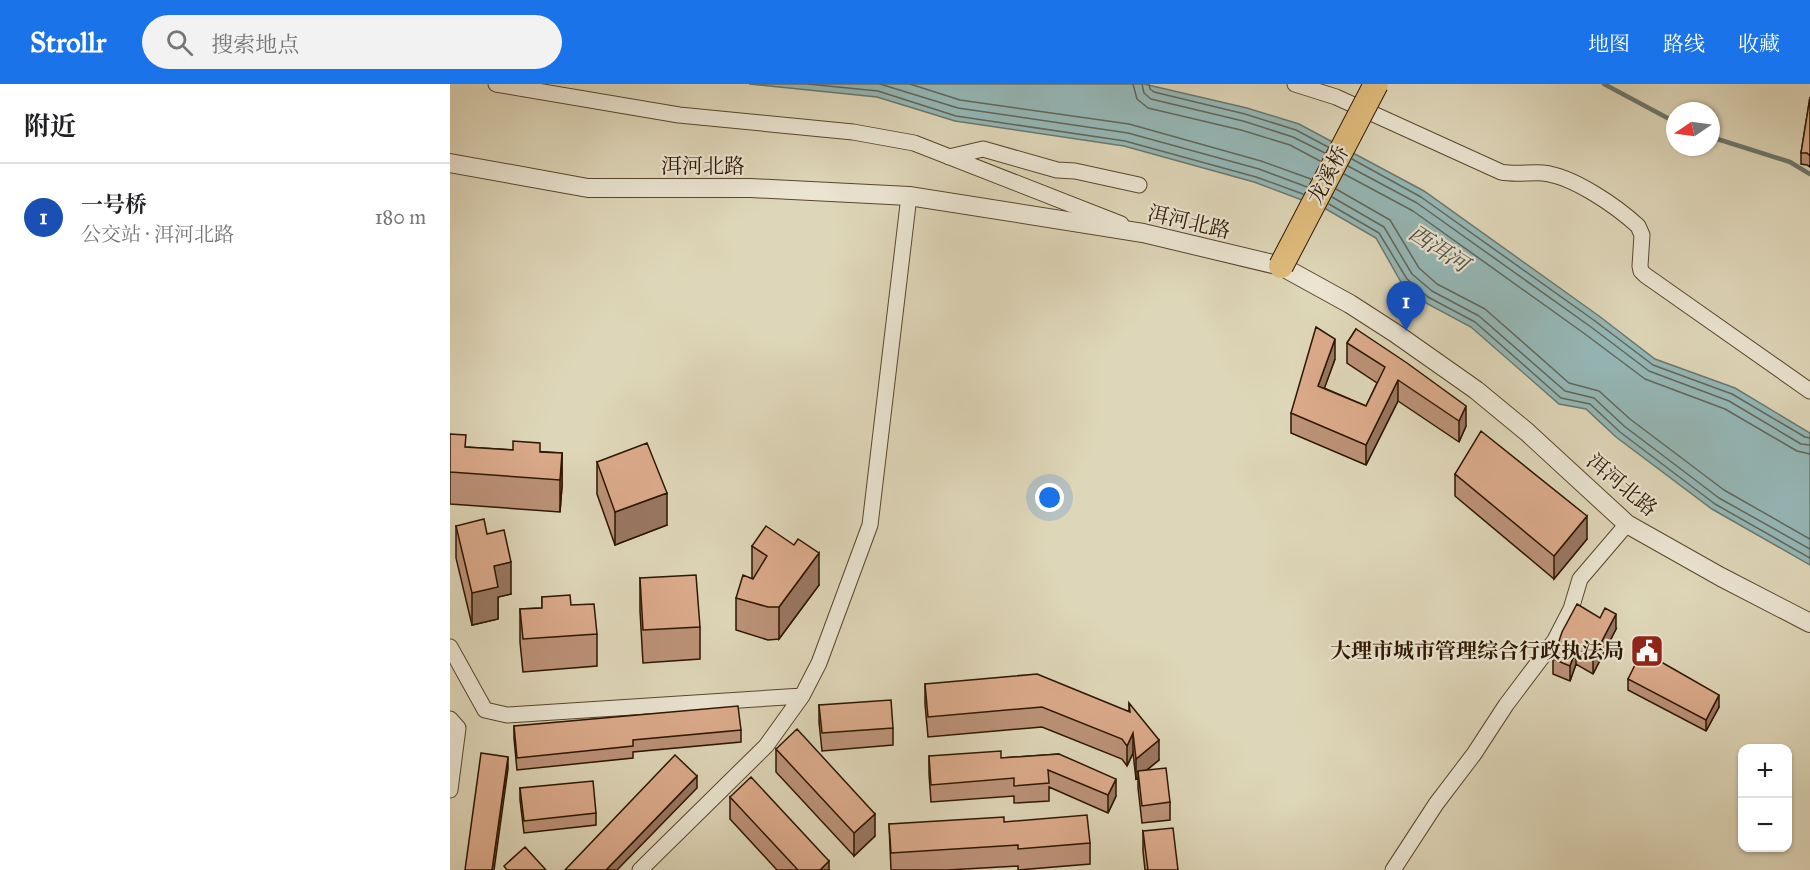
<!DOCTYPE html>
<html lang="zh">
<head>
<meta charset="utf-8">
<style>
	body { margin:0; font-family:"IM FELL Great Primer","Noto Serif SC",serif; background:#f2f2f2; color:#202124 }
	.controls { position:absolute; right:18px; bottom:18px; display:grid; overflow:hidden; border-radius:12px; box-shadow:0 2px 4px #0004 }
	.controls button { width:54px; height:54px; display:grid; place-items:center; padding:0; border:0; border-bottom:2px solid #e0e0e0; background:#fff; color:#202124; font:30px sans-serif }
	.compass { position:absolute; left:1216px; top:18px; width:54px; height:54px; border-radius:50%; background:#fff; box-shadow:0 2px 4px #0004; rotate:257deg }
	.you { position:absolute; left:600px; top:414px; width:21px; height:21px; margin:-15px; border:4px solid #fff; border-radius:50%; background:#1a73e8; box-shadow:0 0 0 9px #1a73e833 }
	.badge { display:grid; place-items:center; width:39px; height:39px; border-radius:50%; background:#1a73e8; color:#fff; font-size:20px; font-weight:700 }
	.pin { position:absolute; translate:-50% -50px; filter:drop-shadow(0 2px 3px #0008) }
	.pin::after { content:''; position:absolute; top:32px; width:21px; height:18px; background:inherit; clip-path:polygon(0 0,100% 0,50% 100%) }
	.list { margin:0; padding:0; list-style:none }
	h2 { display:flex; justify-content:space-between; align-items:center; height:78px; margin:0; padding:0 24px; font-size:26px }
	h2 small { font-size:20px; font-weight:400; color:#757577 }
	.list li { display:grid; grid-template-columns:39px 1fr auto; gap:18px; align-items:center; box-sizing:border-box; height:108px; padding:0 24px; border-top:2px solid #e0e0e0 }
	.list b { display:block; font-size:22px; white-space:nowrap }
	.list p { margin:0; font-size:20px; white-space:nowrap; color:#757577 }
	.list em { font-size:20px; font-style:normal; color:#757577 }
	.icon { flex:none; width:33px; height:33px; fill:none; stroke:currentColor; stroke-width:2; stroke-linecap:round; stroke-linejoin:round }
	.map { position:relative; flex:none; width:1360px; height:786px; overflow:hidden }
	header { display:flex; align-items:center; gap:36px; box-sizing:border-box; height:84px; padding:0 30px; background:#1a73e8; color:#fff }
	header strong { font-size:28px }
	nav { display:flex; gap:33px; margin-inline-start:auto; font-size:21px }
	.search { width:420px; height:54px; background:#f2f2f2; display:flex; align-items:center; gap:15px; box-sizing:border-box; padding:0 21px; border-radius:33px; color:#757577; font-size:22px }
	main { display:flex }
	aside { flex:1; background:#fff }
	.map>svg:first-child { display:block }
</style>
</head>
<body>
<header>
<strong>Strollr</strong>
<div class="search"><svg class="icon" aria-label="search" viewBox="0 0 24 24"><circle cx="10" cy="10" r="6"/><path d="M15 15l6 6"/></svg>搜索地点</div>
<nav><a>地图</a><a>路线</a><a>收藏</a></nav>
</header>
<main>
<aside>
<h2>附近<small></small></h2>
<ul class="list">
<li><span class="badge" style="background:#1a4fb4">1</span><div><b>一号桥</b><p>公交站 · 洱河北路</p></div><em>180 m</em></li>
</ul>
</aside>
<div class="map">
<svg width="1360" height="786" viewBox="0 0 1360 786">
	<rect width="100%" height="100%" fill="#ded6b8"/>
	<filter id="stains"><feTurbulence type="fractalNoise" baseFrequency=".00333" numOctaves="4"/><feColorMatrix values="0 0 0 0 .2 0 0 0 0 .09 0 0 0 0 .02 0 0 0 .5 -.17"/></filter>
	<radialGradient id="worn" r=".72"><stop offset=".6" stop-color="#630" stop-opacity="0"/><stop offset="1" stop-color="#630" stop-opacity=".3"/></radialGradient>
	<path fill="#95b7b6" stroke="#6b776d" stroke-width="1.5" d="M299,0H694L797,24L849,40L974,107L1149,232L1205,275L1285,304L1360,349V481L1262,425L1166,353L1136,325L1109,320L1021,243L974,218L951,198L926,154L876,125L804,98L674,62L505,37L427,13Z"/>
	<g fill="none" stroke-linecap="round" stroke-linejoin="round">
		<path stroke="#61665b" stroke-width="1.5" d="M358,0L428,7L506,32L675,57L806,93L853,110
			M430,0L508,24L678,49L809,85L857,103
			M460,0L510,16L679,40L811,77L861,95
			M683,0L687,15L698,24L791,46L840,61L870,77
			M692,0L694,9L701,15L793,37L843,53L875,69
			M699,0L700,5L704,8L795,30L846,46L878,63
			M902,75L971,113L1145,237L1203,281L1282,310L1355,353L1360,354
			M898,82L967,119L1141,243L1199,287L1279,317L1351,360L1360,361
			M894,90L963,127L1135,250L1195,295L1275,325L1347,367L1360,370
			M886,105L940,136L969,184L987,200L1035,225L1119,299L1149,307L1180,335L1274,406L1360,455
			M882,113L934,143L962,190L982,207L1029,232L1115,307L1144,314L1174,342L1269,414L1360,465
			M879,120L929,149L957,195L978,213L1025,238L1111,314L1140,320L1170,348L1265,420L1360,474"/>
		<path stroke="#6b776d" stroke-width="4.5" d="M1154,0L1225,38
			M1261,53L1340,78L1360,90"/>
		<g stroke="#59462e" stroke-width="17">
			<path id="minor" d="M46,0L229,31L403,48L464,59L671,140
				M845,0L886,13L1051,88C1065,91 1079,88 1093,89C1123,92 1166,122 1188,142L1192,151L1190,182L1191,187L1195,191L1360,307
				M499,73L533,65L607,86L625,87L689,101
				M0,563L35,626L57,631L352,612
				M0,635L8,644L0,706
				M190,786L316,662L352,612L369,579L420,441L459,112
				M943,786L986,720L1024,670L1056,621L1105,556L1121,525L1130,495L1177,440"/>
		</g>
		<g stroke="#59462e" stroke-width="20">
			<path id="tertiary" d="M0,79L138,104H301L459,112L693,149L831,182L900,220L945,249L1026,306L1077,348L1177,440L1271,493L1360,539"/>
		</g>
		<use href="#minor" stroke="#eae4d1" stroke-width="15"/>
		<use href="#tertiary" stroke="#eae4d1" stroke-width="18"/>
		<g stroke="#2d1600" stroke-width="26" stroke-linecap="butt">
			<path id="primary-bridge" d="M831,182L926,0"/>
		</g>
		<use href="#primary-bridge" stroke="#dfbb7c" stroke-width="24"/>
	</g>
	<path fill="#bc9278" stroke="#2d1600" stroke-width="1.5" d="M1360,13V83L1357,81L1351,80V69Z
		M906,245L1016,342L1009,358L948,317L916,381L841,349V329L885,275L874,304L916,322L927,299L897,279V259Z
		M0,350L16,363L112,369V402L110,428L0,420Z
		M147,378L217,441L165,461L147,410Z
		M1005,390L1137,455L1104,495L1005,412Z
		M6,442L37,450L61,510L48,513V535L22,541L6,474Z
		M302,462L369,501L329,555L318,556L286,546V514L302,494Z
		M190,494L250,543V575L193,579L190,527Z
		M92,513L121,521L147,550V582L73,588L70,558V525L92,524Z
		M1166,545L1143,590L1126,580L1120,597L1103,590V575Z
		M1178,595L1269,623L1256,647L1178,606Z
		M475,600L679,627V619L709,676L697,686L720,718V736L692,739L688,704V694L686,695L683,669L677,682L672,675L592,643L478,653L475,620Z
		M369,621L443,644V661L372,667L369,638Z
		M64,642L291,646V658L183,668V674L67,686L64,654Z
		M326,665L425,752L404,772L326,688Z
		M609,670L666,712L658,729L599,703V717L564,719V712L481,718L479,690V672L551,674Z
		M70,704L146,729V741L74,749L70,716Z
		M280,713L379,786H327L280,735Z
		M554,738L640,759V780L568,786V782L497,786H441L439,740Z
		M693,747L728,786H695L693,767Z"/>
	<path fill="#997761" stroke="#2d1600" stroke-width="1.5" d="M885,255V275L868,322V302Z
		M948,296V317L916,381V361Z
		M1016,322V342L1009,358V337Z
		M112,369V402L110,428V396Z
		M217,409V441L165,461V428Z
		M1137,432V455L1104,495V472Z
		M369,469V501L329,555V523Z
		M61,478V510L48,513V535L22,541V509L44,482Z
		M1166,530V545L1143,590V574Z
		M1126,565V580L1120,597V582Z
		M1269,611V623L1256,647V636Z
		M683,649V669L677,682V662Z
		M709,656V676L688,693V687V694L686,695V675Z
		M58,673V685L44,786H42Z
		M247,692V704L167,786H156Z
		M666,695V712L658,729V711Z
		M425,730V752L404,772V749Z
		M379,777V786H370Z"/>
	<path fill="#dbaa8b" stroke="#2d1600" stroke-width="1.5" d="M1360,13V72L1357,69H1351Z
		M866,243L885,255L868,302L916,322L935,283L897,259L906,245L957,279L1016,322L1009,337L948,296L916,361L841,329Z
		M1031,347L1137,432L1104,472L1005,390Z
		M0,350L16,351L15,363L63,366V357L90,359V368L112,369L110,396L0,388Z
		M197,359L217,409L165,428L147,378Z
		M34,435L37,450L54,446L61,478L44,482L48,503L22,509L6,442Z
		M316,442L344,461L348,455L369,469L329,523H318L286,514L293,491L303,495L317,472L302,462Z
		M246,491L250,543L193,546L190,494Z
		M120,511L121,521L144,520L147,550L73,555L70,525L92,524V513Z
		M1127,520L1150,534L1155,524L1166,530L1143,574L1126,565L1120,582L1103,575L1112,548Z
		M1192,567L1269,611L1256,636L1178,595Z
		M587,590L680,628L679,619L709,656L686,675L683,649L677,662L672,655L592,623L478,633L475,600Z
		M441,616L443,644L372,649L369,621Z
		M288,622L291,646L183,656V662L67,674L64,642Z
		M347,645L425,730L404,749L326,665Z
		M551,667V674L609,670L666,695L658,711L598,686L599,699L564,702V694L481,701L479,672Z
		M31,669L58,673L42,786H15Z
		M225,671L247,692L156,786H115Z
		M716,684L720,718L692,722L688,687Z
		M301,693L379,777L370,786H348L280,713Z
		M143,697L146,729L74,737L70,704Z
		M637,731L640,759L568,765V761L441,769L439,740L554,733V738Z
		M723,744L728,786H698L693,747Z
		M75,763L96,786H57L54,782Z"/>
	<defs>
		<g id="civic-square" transform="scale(1.725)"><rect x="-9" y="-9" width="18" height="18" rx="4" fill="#8f2418" stroke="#eae4d1"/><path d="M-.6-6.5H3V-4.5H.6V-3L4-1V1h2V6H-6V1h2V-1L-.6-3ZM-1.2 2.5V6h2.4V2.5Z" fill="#fff"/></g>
	</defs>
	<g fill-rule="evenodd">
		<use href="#civic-square" x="1197" y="567"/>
	</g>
	<g text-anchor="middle" stroke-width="4.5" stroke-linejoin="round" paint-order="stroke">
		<g font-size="21" fill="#2d1600" stroke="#eae4d1">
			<text x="253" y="89">洱河北路</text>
			<text transform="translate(878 91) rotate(-62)" y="7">龙溪桥</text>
			<text transform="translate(739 138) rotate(13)" y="7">洱河北路</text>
			<text transform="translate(1172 401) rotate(40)" y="7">洱河北路</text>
		</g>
		<g font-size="21" font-weight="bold" fill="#2d1600" stroke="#eae4d1" text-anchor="end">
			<text x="1174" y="574">大理市城市管理综合行政执法局</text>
		</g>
		<g font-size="22" font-style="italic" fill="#514e40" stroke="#eae4d1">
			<text transform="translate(989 164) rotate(33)" y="8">西洱河</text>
		</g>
	</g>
	<rect width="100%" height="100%" filter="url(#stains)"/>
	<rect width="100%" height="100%" fill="url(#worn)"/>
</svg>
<div class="controls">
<button>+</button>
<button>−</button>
</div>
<svg class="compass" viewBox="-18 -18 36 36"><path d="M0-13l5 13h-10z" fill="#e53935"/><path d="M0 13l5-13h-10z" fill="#757577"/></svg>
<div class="you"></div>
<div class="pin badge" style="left:956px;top:247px;background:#1a4fb4">1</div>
</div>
</main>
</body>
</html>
